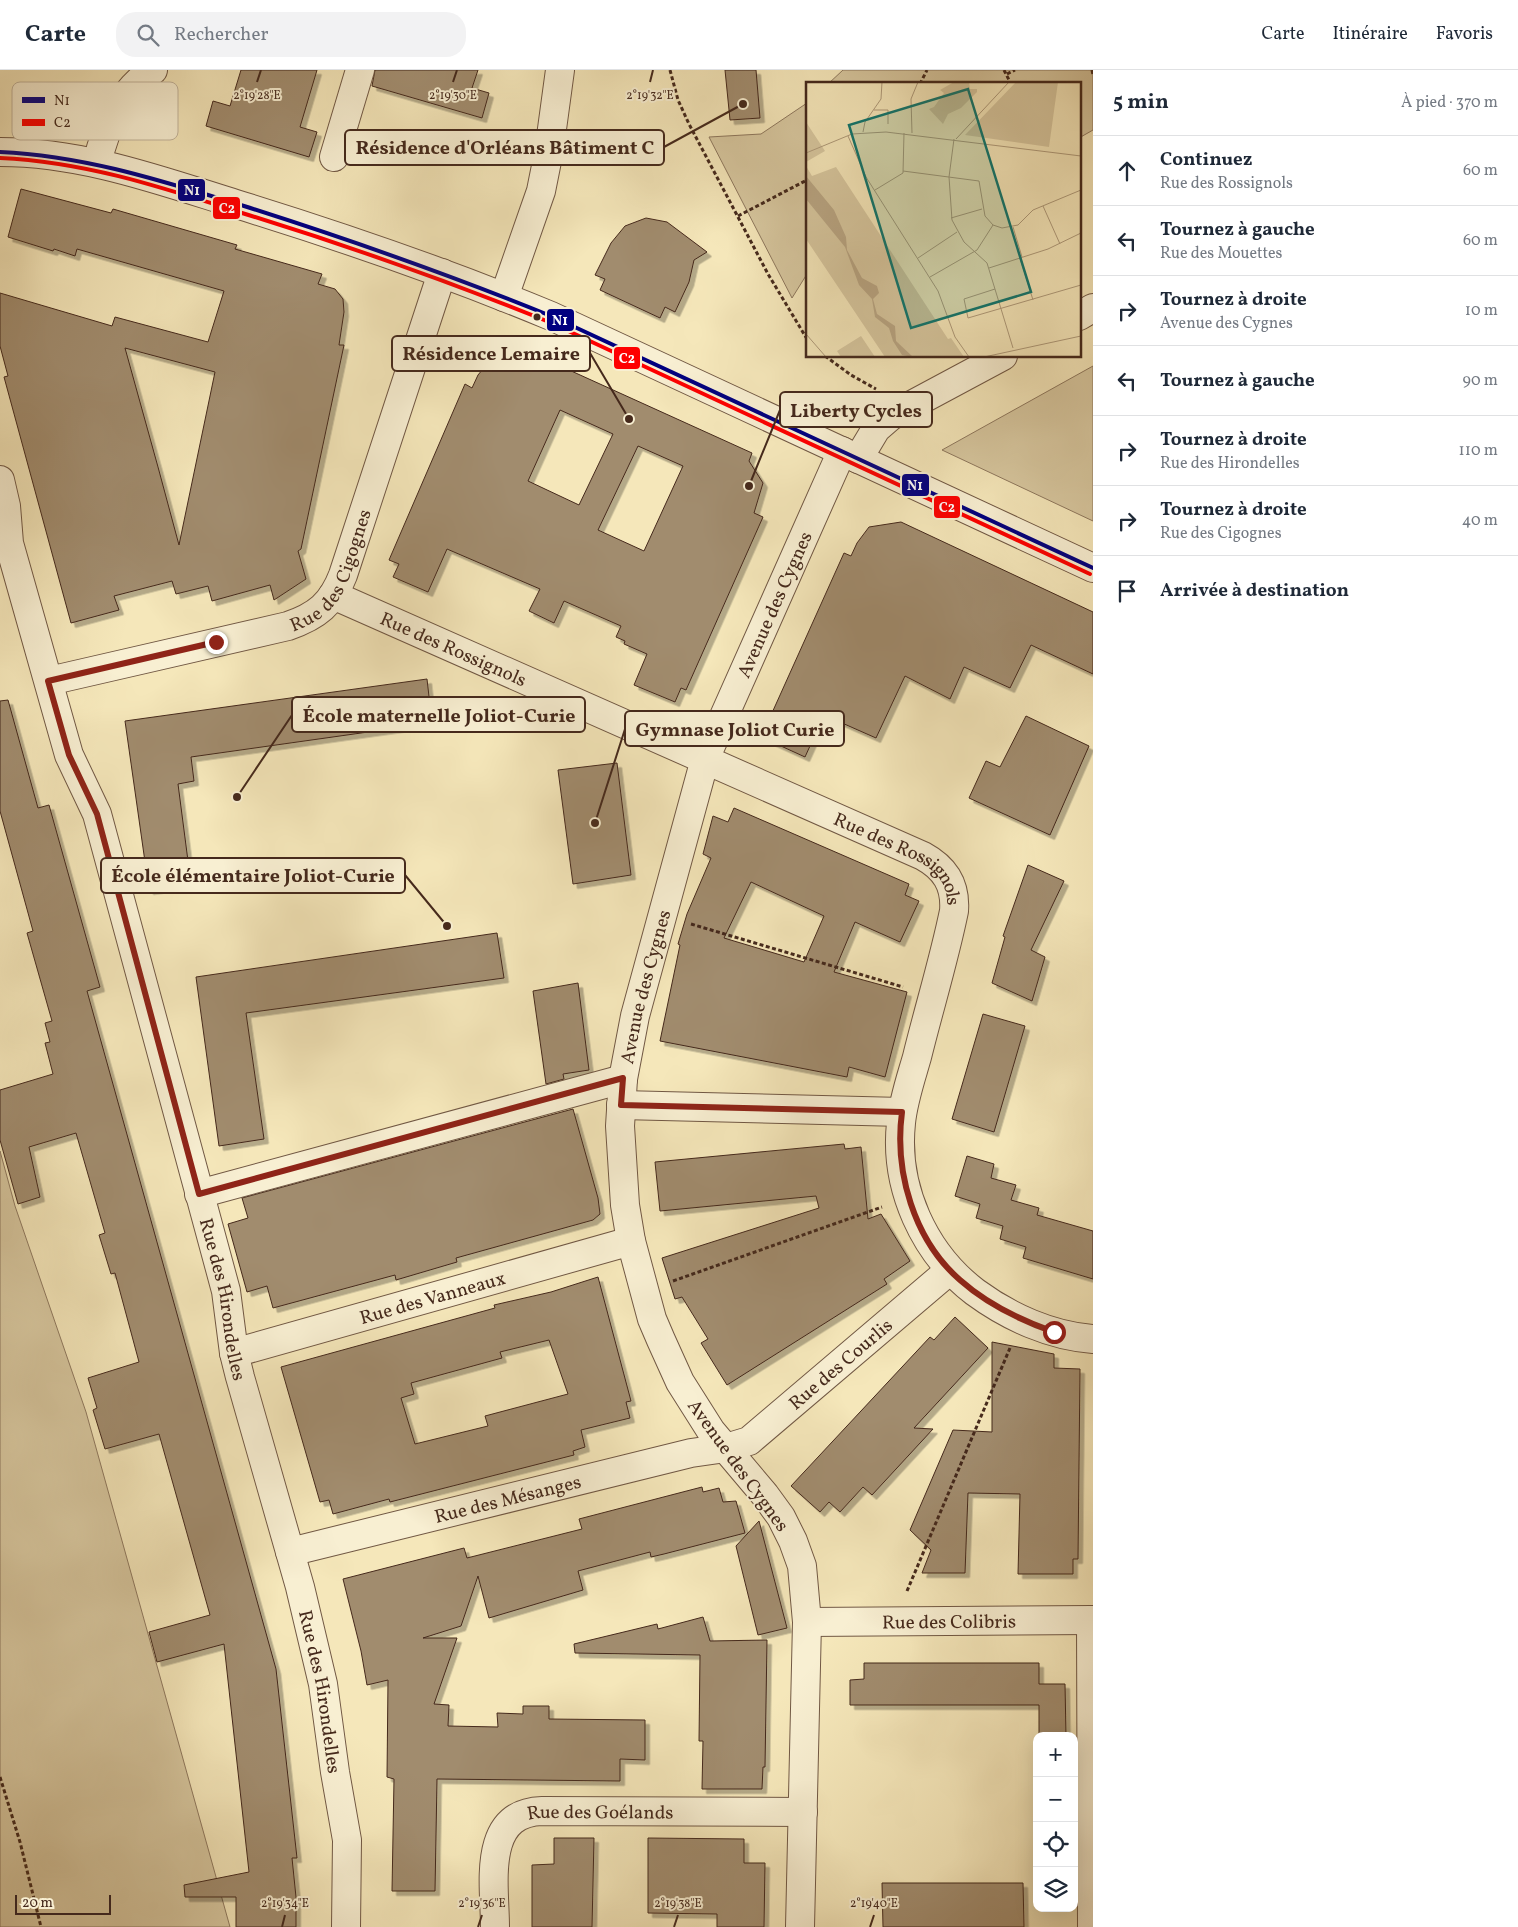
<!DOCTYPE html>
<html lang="fr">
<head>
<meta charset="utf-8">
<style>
	body { margin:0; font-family:Vollkorn,serif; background:#f2f2f3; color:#1f2937 }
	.controls { position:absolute; right:15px; bottom:15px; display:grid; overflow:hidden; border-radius:10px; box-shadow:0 5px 20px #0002 }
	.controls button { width:45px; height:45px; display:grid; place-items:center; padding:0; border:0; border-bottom:1px solid #e0e1e3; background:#fff; color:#1f2937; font:25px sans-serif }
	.scale { position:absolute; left:15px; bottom:12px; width:96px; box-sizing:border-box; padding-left:5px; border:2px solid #45291c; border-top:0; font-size:14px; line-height:18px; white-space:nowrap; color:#45291c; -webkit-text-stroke:4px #f8efd2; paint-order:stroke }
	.stop { position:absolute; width:15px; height:15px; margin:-11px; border:4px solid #8f2418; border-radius:50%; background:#fff }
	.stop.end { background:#8f2418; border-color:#fff; box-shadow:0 1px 5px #0008 }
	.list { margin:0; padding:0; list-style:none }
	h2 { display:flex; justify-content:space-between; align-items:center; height:65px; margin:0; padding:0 20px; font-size:21px }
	h2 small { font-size:16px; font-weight:400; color:#747a83 }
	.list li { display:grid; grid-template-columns:32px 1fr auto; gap:15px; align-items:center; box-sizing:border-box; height:70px; padding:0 20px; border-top:1px solid #e0e1e3 }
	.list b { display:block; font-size:19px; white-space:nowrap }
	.list p { margin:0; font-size:16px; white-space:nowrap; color:#747a83 }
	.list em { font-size:16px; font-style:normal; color:#747a83 }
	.icon { flex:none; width:28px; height:28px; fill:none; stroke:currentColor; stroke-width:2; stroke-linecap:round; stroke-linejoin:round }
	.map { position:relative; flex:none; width:1093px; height:1857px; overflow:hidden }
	header { display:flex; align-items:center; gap:30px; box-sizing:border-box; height:70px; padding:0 25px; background:#fff; border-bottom:1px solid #e0e1e3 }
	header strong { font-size:24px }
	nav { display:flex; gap:28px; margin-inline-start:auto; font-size:18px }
	.search { width:350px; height:45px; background:#f2f2f3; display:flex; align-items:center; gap:12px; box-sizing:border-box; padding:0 18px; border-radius:20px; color:#747a83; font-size:19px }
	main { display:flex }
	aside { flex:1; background:#fff }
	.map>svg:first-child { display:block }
</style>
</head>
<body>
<header>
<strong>Carte</strong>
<div class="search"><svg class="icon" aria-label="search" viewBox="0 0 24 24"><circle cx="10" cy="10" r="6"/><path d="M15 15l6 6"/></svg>Rechercher</div>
<nav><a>Carte</a><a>Itinéraire</a><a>Favoris</a></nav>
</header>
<main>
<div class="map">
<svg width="1093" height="1857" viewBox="0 0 1093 1857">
	<defs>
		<filter id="shadow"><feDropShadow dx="4.5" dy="4.5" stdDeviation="0" flood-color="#0004"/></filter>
	</defs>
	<rect width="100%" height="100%" fill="#f5e7ba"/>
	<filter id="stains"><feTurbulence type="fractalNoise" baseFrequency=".004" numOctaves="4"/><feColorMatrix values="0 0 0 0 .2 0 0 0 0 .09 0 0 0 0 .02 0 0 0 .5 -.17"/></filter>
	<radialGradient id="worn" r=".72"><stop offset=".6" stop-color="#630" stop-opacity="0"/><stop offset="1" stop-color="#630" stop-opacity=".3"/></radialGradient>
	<path fill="#d7c79f" stroke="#8e785e" d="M843,0H1093V60L1079,68V14H828Z
		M807,33V204L792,228L709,67L761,64Z
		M1093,296V451L942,380Z
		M0,1081L15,1136L86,1342L230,1857H0Z"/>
	<path fill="#a18c6e" stroke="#45291c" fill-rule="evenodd" filter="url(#shadow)" d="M241,0H317L300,57L317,62L309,87L206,56L213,31L230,36Z
		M375,0H478L472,18L489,23L482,48L372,16Z
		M725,0H756L760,48L730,50Z
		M21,119L111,143L113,139L237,175L235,179L322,204L318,214L335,219L343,229L344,242L339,275H344L301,479L298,481L306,509L274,530L270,515L212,531L208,516L176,524L172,511L114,526L119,540L71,553L4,307L8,306L0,276V223L112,256L115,247L208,272L224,221L77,179L75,186L54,179L53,181L8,167ZM125,278L215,302L179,475L158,397Z
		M646,148L667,152L707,182L694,190L689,212L675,242L665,237L660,248L600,220L605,209L595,205L611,173L625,156Z
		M525,280L752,383L749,391L763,413L754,443L763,447L686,620L681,618L675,632L634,615L647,584L624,574L625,571L616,567L621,556L564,531L554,553L529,541L540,519L447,479L428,522L393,507L399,494L389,490L465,314L472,318L478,305L487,294ZM560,340L613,364L579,435L528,411ZM638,376L683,396L644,481L598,460Z
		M901,452L1093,542V604L1031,575L1010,618L964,597L950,629L905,606L876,668L824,645L805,687L770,671L776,658L767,654L844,483L851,486L857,473L869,457Z
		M427,609L432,653L191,687L194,711L178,714L191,814L149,820L125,651Z
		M8,630L38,738L49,735L100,917L87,921L276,1599L297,1788H292L296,1827V1857H236V1827H185L184,1815L249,1802L224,1574L157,1592L149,1562L210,1545L159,1364L105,1379L93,1340L97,1338L88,1308L139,1292L115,1203L111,1204L99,1165L105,1163L76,1063L29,1077L40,1127L18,1134L0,1070V1020L53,1004L45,973L50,972L45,953L52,951L27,863L33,861L0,741V631Z
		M1026,646L1089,676L1050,765L969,728L986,691L1000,697Z
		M617,693L631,805L573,814L558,700Z
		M734,738L909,814L905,825L919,831L900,872L855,852L834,902L907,922L885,1007L849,997L847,1007L660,971L680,875L678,874L687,844L711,788L703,784L713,746L728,752ZM751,812L824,846L804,892L724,868Z
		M1028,795L1064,811L1031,880L1045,887L1032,931L992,913L1005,867L1003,866Z
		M497,863L504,908L246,943L264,1069L219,1076L196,907Z
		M578,913L589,1000L563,1004L564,1009L546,1014L533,921Z
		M983,944L1025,956L994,1062L952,1049Z
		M573,1039L598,1128L600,1144L593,1150L456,1188L457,1192L396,1210L395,1205L273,1238L267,1216L247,1222L228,1154L248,1148L242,1128Z
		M844,1074L845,1079L861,1077L868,1149L881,1144L910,1191L884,1209L887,1214L727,1315L701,1273L708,1269L682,1227L675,1229L662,1188L819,1138L816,1126L660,1141L655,1092Z
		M967,1086L994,1094L991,1108L1016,1115L1011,1130L1039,1138L1037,1145L1093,1161V1209L1023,1188L1026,1177L1000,1169L1003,1156L976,1148L980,1134L955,1126Z
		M598,1207L631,1331L626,1332L630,1348L581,1360L585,1377L573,1381L574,1385L390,1432L389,1429L333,1444L329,1430L320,1432L281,1297L495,1238L494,1235L551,1222ZM549,1270L568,1324L485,1346L488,1356L415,1374L401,1328L414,1324L411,1313L502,1288L500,1282Z
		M955,1247L988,1278L914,1358L933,1359L872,1425L863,1417L840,1442L829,1432L820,1442L791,1416L930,1267L934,1270Z
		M992,1272L1054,1284V1298L1080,1299L1078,1489H1073V1504H1018L1020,1424L968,1423L965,1503H922L931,1480L910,1460L953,1360L992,1362Z
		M702,1417L703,1422L719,1418L723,1432L736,1431L745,1463L664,1484L651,1487L650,1482L578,1501L583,1520L489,1548L478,1506L461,1556L423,1568H457L434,1634L449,1635L448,1656L498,1657L497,1643L523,1644V1636H549V1649L645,1650V1690L620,1689V1711L437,1709L435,1821H392L394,1709L387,1707L388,1610L367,1615L361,1581L343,1509L464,1478L467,1488L582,1459L579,1449Z
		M759,1451L787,1558L758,1565L736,1476Z
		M703,1547L710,1571L767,1570L765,1697H763L762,1719H702L703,1671H699L700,1585L575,1583L574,1574L657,1554L658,1559Z
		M864,1593H1039V1614H1065L1066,1666H1039V1635H850V1610L864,1609Z
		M554,1768H594L592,1857H532V1795L554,1794Z
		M648,1768L744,1769V1793H765L764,1857H717V1844L648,1843Z
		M882,1813H1023L1024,1857H883Z"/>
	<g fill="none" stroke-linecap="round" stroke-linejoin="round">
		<g stroke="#715844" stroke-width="30">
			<g id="minor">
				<path d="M0,82C82,82 159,110 236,134C343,167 448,203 551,246L1093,498"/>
				<path d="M334,87L360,0"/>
				<path d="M97,93C106,56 120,22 153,0"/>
				<path d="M504,227L541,121L549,81L560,0"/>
				<path d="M1079,246L1093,238"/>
				<path d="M858,389L876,359L891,346L1003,286"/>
				<path id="s1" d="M0,410L6,436L9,473L69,685L97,744L226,1221L234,1283L240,1307L300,1517L323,1614L335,1702L347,1770L346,1857"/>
				<path id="s2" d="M333,525L923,786C945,798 956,815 954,841C944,890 929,938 917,987C911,1008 903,1031 901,1053C894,1118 924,1183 975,1222C1009,1247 1051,1266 1093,1269"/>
				<path id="s3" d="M49,611L288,556C317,546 332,534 343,505L442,203"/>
				<path d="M621,1035L902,1042"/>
				<path d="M199,1124L623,1009"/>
				<path id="s4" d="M234,1283L631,1171"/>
				<path id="s5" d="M290,1482L691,1383L726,1378L749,1371L950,1200"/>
				<path d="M1091,1550L1092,1857"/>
				<path id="s6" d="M807,1552L1093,1550"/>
				<path id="s7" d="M495,1857C495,1815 481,1743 542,1741L803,1742"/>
				<path id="s8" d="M800,1857L807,1552L802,1496L793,1471L781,1447L765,1425L711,1361L680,1312L661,1270L652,1249L631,1171L625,1135L620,1056L623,1009L635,946L705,689L842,381"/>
			</g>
		</g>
		<path stroke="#45291c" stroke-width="3" stroke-dasharray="4 2.5" stroke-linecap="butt" d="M670,0L678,30L689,54L768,204L807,269
			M1004,0L1011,14
			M1092,0L1093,5
			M1007,4L1015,0
			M920,14L927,0
			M48,56V31
			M738,146L807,110
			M825,286L851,305L876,319
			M691,854L903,917
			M673,1211L882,1137
			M907,1521L1010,1278
			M0,1707L20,1772L41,1857"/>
		<use href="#minor" stroke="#f8efd2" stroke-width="28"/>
		<g stroke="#f8efd2" stroke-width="8">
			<path id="bus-1" d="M0,82C86,86 162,111 244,136C348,169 450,205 551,246L1093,498"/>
		</g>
		<g stroke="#f8efd2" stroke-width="8">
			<path id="bus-2" d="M0,88C86,92 161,117 242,143C346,175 448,211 549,252L1090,504"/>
		</g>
		<use href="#bus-1" stroke="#010080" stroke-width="4"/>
		<use href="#bus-2" stroke="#fe0000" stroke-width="4"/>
	</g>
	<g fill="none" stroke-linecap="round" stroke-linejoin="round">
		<path stroke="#8f2418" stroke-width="6" d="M216,572L48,611L69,685L97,744L199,1124L623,1008L621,1035L902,1042C894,1102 914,1170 960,1210C987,1234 1020,1250 1054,1262"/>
	</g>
	<path fill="none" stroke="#45291c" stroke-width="2" d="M257,12L261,0M453,12L457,0M650,12L653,0M282,1857L285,1845M478,1857L482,1845M674,1857L678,1845M870,1857L874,1845"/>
	<circle fill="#45291c" stroke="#f8efd2" stroke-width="2" cx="537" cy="247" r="4.5"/>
	<g text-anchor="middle" stroke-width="4" stroke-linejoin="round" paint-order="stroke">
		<g font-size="19" fill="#45291c" stroke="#f8efd2">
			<text dy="7" stroke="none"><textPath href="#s3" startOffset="320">Rue des Cigognes</textPath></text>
			<text dy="7" stroke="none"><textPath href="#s8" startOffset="1396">Avenue des Cygnes</textPath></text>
			<text dy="7" stroke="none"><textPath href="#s2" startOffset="132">Rue des Rossignols</textPath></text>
			<text dy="7" stroke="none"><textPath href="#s2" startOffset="628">Rue des Rossignols</textPath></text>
			<text dy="7" stroke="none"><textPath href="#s8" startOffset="991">Avenue des Cygnes</textPath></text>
			<text dy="7" stroke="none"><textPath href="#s4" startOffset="206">Rue des Vanneaux</textPath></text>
			<text dy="7" stroke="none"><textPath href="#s1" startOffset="851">Rue des Hirondelles</textPath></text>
			<text dy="7" stroke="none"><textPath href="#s5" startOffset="592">Rue des Courlis</textPath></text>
			<text transform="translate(739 1395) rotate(54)" y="7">Avenue des Cygnes</text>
			<text dy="7" stroke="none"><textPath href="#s5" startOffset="224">Rue des Mésanges</textPath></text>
			<text dy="7" stroke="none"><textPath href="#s6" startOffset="142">Rue des Colibris</textPath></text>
			<text dy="7" stroke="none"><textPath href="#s1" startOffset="1256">Rue des Hirondelles</textPath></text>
			<text dy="7" stroke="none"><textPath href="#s7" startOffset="201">Rue des Goélands</textPath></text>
		</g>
	</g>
	<g transform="translate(806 12)">
		<rect width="275" height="275" fill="#f5e7ba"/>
		<path d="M148,0H163L164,7H171V10L155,26L142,32L137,42L123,27L128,25L138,11L134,8ZM210,0H252L243,65L159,53ZM0,40L19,69L0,80ZM0,84L6,94L30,85L142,257L145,256L158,275H79L0,157ZM55,254L69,275H35L31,269Z" fill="#d7c79f"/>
		<path d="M0,94L28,128L40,155L41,168L56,196L71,204L73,211L67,217L71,232L89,244L90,259L107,275L96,273L87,259L83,246L69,235L66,217L53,203L39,165L0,117Z" fill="#b9a684"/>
		<path fill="none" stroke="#af9b7b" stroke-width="1" d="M68,28H82V42M57,50L59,40L75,17L76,0M106,51L105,17L112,0M42,54L60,95L132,209L149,255L163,275M148,57L143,95L146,138L158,160L181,181L207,266M150,57L203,0M0,71L46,52L80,50L275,74M97,89L173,99L179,134L187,143L196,146L212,143L227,128L275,108M69,108L97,91L98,51M237,124L254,162M145,136L176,127M207,145L216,175M112,176L151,150M214,176L227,218M183,186L242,167L275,151M124,195L171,168L187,143M189,207L158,217L162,236L275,203M0,252L20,275M178,275L275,254"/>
		<path fill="#0f766e" fill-opacity="0.15" stroke="#0f766e" stroke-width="2.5" d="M162,7L225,210L105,246L43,43Z"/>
		<rect width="275" height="275" fill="none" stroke="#45291c" stroke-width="2.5"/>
	</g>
	<rect x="12" y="12" width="166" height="58" rx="8" fill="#f8efd2" stroke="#c2b49b" stroke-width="1"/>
	<rect x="22" y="27" width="23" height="6" fill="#010080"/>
	<rect x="22" y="49" width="23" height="7" fill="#fe0000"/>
	<g font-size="14" fill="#45291c">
		<text x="54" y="35">N1</text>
		<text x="54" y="57">C2</text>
	</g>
	<g font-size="12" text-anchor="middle" fill="#45291c" stroke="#f8efd2" stroke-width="4" stroke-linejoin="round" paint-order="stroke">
		<text x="257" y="29">2°19'28"E</text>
		<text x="453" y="29">2°19'30"E</text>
		<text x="650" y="29">2°19'32"E</text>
		<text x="285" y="1837">2°19'34"E</text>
		<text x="482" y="1837">2°19'36"E</text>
		<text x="678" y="1837">2°19'38"E</text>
		<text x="874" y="1837">2°19'40"E</text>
	</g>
	<path fill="none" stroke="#45291c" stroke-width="2" d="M743 34L664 77M629 349L590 283M749 416L780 340M237 727L292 645M595 753L625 659M447 856L405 805"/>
	<g fill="#45291c" stroke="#f8efd2" stroke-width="2">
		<circle cx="743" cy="34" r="5"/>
		<circle cx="629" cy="349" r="5"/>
		<circle cx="749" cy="416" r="5"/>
		<circle cx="237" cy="727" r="5"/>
		<circle cx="595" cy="753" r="5"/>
		<circle cx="447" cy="856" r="5"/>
	</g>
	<g fill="#f8efd2" stroke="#45291c" stroke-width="2">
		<rect x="345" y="60" width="319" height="35" rx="5"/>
		<rect x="392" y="266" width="198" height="35" rx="5"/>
		<rect x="780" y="322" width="152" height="35" rx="5"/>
		<rect x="292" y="627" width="293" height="35" rx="5"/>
		<rect x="625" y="641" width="219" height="35" rx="5"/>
		<rect x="101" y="788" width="304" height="35" rx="5"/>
	</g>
	<g font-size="20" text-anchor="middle" font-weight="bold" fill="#45291c">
		<text x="505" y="84">Résidence d'Orléans Bâtiment C</text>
		<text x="491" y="290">Résidence Lemaire</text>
		<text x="856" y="347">Liberty Cycles</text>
		<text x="439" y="652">École maternelle Joliot-Curie</text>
		<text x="735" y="666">Gymnase Joliot Curie</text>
		<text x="253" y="812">École élémentaire Joliot-Curie</text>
	</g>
	<g stroke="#f8efd2" stroke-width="2">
		<rect x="177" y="108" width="29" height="24" rx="5" fill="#010080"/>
		<rect x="212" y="126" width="29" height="24" rx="5" fill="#fe0000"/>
		<rect x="546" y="238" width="29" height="24" rx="5" fill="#010080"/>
		<rect x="613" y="276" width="28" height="24" rx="5" fill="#fe0000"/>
		<rect x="901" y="403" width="29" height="24" rx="5" fill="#010080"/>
		<rect x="933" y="425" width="28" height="24" rx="5" fill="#fe0000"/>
	</g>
	<g font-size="14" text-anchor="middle" font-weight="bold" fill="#fff">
		<text x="192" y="125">N1</text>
		<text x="227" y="143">C2</text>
		<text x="560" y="255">N1</text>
		<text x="627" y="293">C2</text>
		<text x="915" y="420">N1</text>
		<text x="947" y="442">C2</text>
	</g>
	<rect width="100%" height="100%" filter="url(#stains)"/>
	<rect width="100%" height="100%" fill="url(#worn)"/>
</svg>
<div class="controls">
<button>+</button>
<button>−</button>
<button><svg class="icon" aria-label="locate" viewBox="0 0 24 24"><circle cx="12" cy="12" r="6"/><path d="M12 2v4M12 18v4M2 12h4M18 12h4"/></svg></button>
<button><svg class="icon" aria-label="layers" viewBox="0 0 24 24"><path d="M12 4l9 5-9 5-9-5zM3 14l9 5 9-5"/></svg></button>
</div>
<div class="scale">20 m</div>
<div class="stop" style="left:1054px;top:1262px"></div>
<div class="stop end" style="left:216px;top:572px"></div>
</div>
<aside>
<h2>5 min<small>À pied · 370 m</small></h2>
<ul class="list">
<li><svg class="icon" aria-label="ahead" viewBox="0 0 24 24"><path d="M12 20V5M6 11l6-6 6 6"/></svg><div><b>Continuez</b><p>Rue des Rossignols</p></div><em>60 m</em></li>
<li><svg class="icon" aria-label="left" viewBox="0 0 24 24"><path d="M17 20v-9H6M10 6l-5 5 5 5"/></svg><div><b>Tournez à gauche</b><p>Rue des Mouettes</p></div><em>60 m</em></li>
<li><svg class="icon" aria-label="right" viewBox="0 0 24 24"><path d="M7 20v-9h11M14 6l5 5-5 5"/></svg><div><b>Tournez à droite</b><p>Avenue des Cygnes</p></div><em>10 m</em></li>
<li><svg class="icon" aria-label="left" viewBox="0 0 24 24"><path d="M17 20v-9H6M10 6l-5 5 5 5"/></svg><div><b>Tournez à gauche</b></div><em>90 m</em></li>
<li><svg class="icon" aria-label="right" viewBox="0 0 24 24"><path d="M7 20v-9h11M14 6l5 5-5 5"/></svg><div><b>Tournez à droite</b><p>Rue des Hirondelles</p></div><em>110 m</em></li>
<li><svg class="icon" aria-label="right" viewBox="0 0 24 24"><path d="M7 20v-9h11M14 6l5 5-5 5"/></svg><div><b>Tournez à droite</b><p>Rue des Cigognes</p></div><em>40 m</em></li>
<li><svg class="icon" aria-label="arrive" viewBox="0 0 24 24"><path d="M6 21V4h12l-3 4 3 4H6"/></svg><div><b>Arrivée à destination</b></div></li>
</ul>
</aside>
</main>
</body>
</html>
